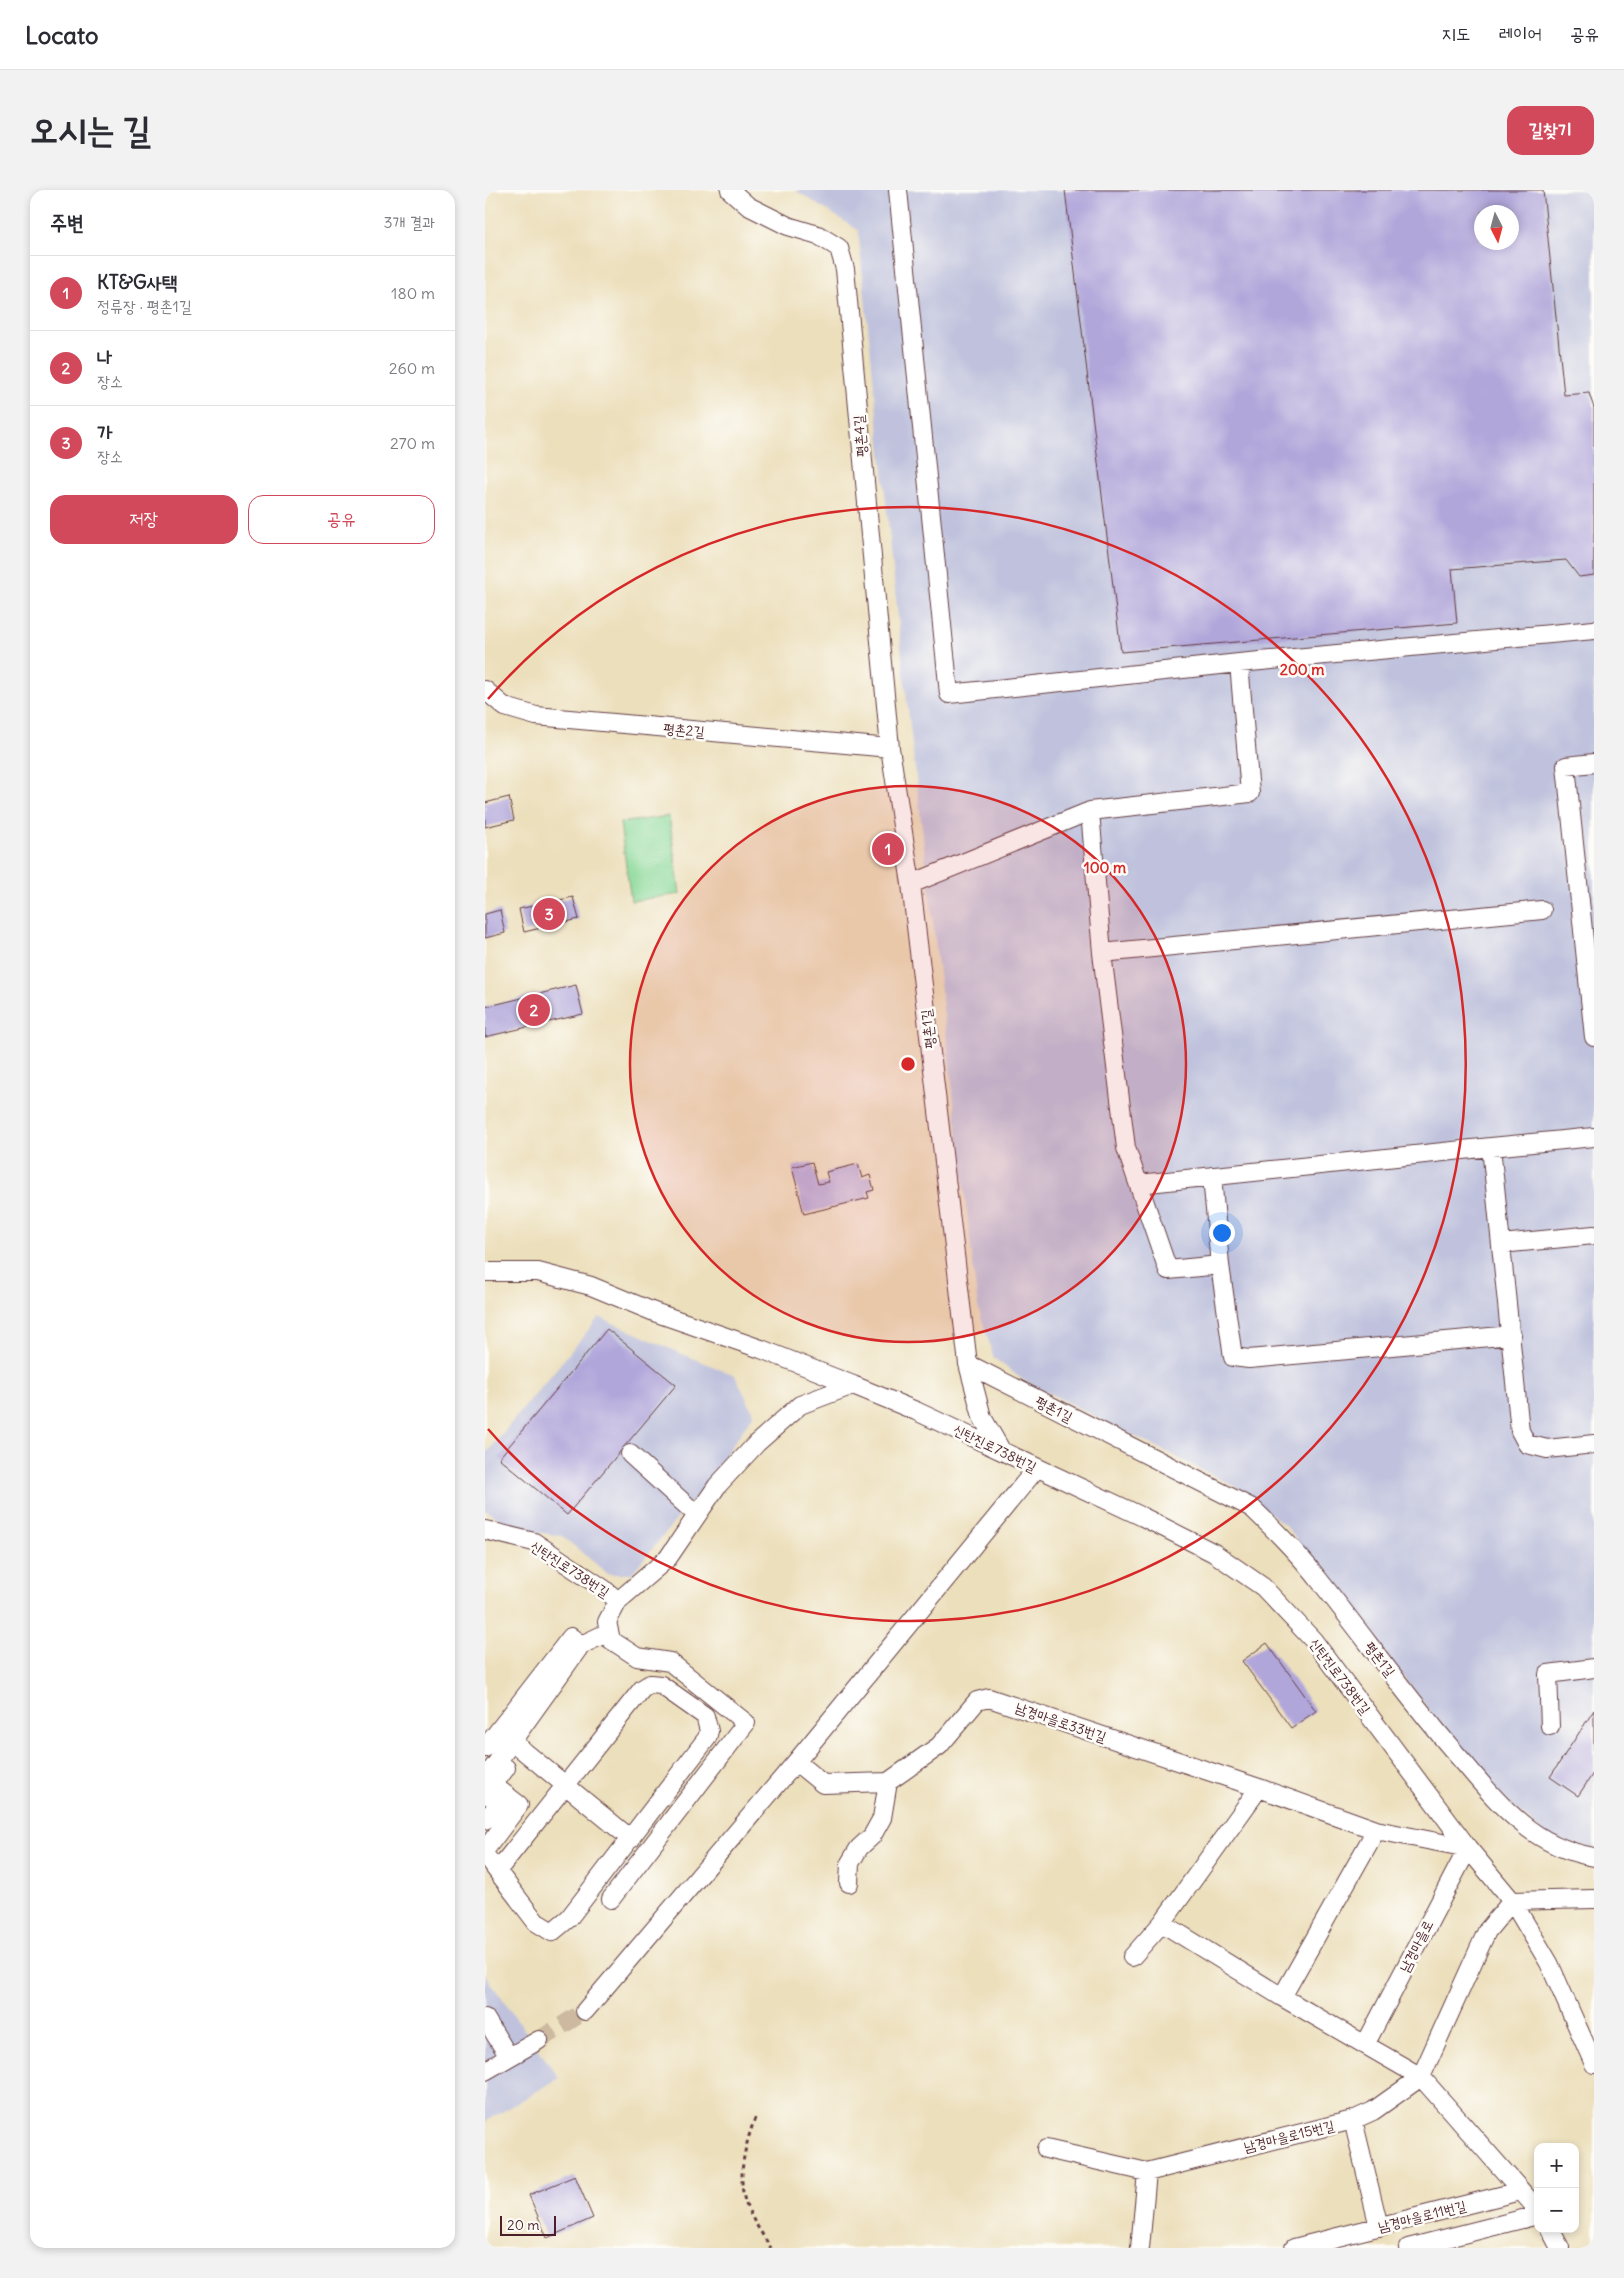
<!DOCTYPE html>
<html lang="ko">
<head>
<meta charset="utf-8">
<style>
	body { margin:0; font-family:Delius,"Poor Story",sans-serif; background:#f2f2f3; color:#2b2b33 }
	.controls { position:absolute; right:15px; bottom:15px; display:grid; overflow:hidden; border-radius:10px; box-shadow:0 2px 8px #0003 }
	.controls button { width:45px; height:45px; display:grid; place-items:center; padding:0; border:0; border-bottom:1px solid #e1e1e2; background:#fff; color:#2b2b33; font:25px sans-serif }
	.compass { position:absolute; left:989px; top:15px; width:45px; height:45px; border-radius:50%; background:#fff; box-shadow:0 2px 8px #0003; rotate:174deg }
	.scale { position:absolute; left:15px; bottom:12px; width:56px; box-sizing:border-box; padding-left:5px; border:2px solid #4a1f2b; border-top:0; font-size:14px; line-height:18px; white-space:nowrap; color:#4a1f2b; -webkit-text-stroke:4px #fdfcf7; paint-order:stroke }
	.you { position:absolute; left:736px; top:1042px; width:18px; height:18px; margin:-12px; border:4px solid #fff; border-radius:50%; background:#1a73e8; box-shadow:0 0 0 8px #1a73e833 }
	.badge { display:grid; place-items:center; width:32px; height:32px; border-radius:50%; background:#d1495b; color:#fff; font-size:16px; font-weight:700 }
	.pin { position:absolute; translate:-50% -50%; border:2px solid #fff; box-shadow:0 1px 5px #0006 }
	.list { margin:0; padding:0; list-style:none }
	h2 { display:flex; justify-content:space-between; align-items:center; height:65px; margin:0; padding:0 20px; font-size:21px }
	h2 small { font-size:16px; font-weight:400; color:#7c7c81 }
	.list li { display:grid; grid-template-columns:32px 1fr auto; gap:15px; align-items:center; box-sizing:border-box; height:75px; padding:0 20px; border-top:1px solid #e1e1e2 }
	.list b { display:block; font-size:19px; white-space:nowrap }
	.list p { margin:0; font-size:16px; white-space:nowrap; color:#7c7c81 }
	.list em { font-size:16px; font-style:normal; color:#7c7c81 }
	.actions { display:flex; gap:10px; padding:15px 20px }
	.actions a { flex:1; padding:11px 0; border:1px solid #d1495b; border-radius:15px; text-align:center; font-size:18px; color:#d1495b }
	.actions .main { background:#d1495b; color:#fff }
	.map { position:relative; flex:none; width:1109px; height:2058px; overflow:hidden; border-radius:15px }
	header { display:flex; align-items:center; gap:30px; box-sizing:border-box; height:70px; padding:0 25px; background:#fff; border-bottom:1px solid #e1e1e2 }
	header strong { font-size:24px }
	nav { display:flex; gap:28px; margin-inline-start:auto; font-size:18px }
	.intro { display:flex; align-items:center; justify-content:space-between; box-sizing:border-box; height:120px; padding:0 30px }
	h1 { margin:0; font-size:35px }
	.button { padding:12px 22px; border-radius:15px; background:#d1495b; color:#fff; font-size:18px; font-weight:700 }
	main { display:flex; gap:30px; padding:0 30px }
	aside { flex:1; background:#fff; border-radius:15px; box-shadow:0 2px 8px #0003 }
	.map>svg:first-child { display:block }
</style>
</head>
<body>
<header>
<strong>Locato</strong>
<nav><a>지도</a><a>레이어</a><a>공유</a></nav>
</header>
<div class="intro"><h1>오시는 길</h1><a class="button">길찾기</a></div>
<main>
<aside>
<h2>주변<small>3개 결과</small></h2>
<ul class="list">
<li><span class="badge">1</span><div><b>KT&amp;G사택</b><p>정류장 · 평촌1길</p></div><em>180 m</em></li>
<li><span class="badge">2</span><div><b>나</b><p>장소</p></div><em>260 m</em></li>
<li><span class="badge">3</span><div><b>가</b><p>장소</p></div><em>270 m</em></li>
</ul>
<div class="actions"><a class="main">저장</a><a>공유</a></div>
</aside>
<div class="map">
<svg width="1109" height="2058" viewBox="0 0 1109 2058">
	<rect width="100%" height="100%" fill="#fdfcf7"/>
	<filter id="ink" filterUnits="userSpaceOnUse"><feTurbulence type="fractalNoise" baseFrequency=".02" numOctaves="2"/><feDisplacementMap in="SourceGraphic" scale="10" xChannelSelector="R" yChannelSelector="G"/><feConvolveMatrix kernelMatrix="1 2 1 2 8 2 1 2 1" color-interpolation-filters="sRGB"/></filter>
	<filter id="wash" filterUnits="userSpaceOnUse"><feTurbulence type="fractalNoise" baseFrequency=".0096" numOctaves="4" result="noise"/><feDisplacementMap in="SourceGraphic" scale="20" xChannelSelector="R" yChannelSelector="G"/><feGaussianBlur stdDeviation="1.12" result="paint"/><feColorMatrix in="noise" values="0 0 0 0 0 0 0 0 0 0 0 0 0 0 0 0 0 1.4 0 .05"/><feComposite in="paint" operator="in"/></filter>
	<g filter="url(#wash)">
		<rect width="100%" height="100%" fill="#ecdfbc"/>
		<path fill="#c0c2dd" fill-rule="evenodd" d="M310,0H1109V1659L1063,1648L997,1588L801,1336L757,1300L538,1190L509,1168L493,1117L418,476L373,40ZM996,22H1026V52H996Z
			M114,1127L197,1164L250,1185L269,1224L212,1305L146,1384H123L77,1346L31,1339L0,1320V1265Z
			M0,1785L74,1888L0,1932Z"/>
		<path fill="#88d897" stroke="#697c61" d="M184,626L195,704L146,711L135,633Z"/>
		<g id="blocks">
			<path fill="#b1a6da" fill-rule="evenodd" d="M580,0H1058L1079,205L1104,203L1109,218V385L1094,387L1081,370L967,379L972,433L636,462ZM996,22H1026V52H996Z
				M24,607L29,630L0,637V613Z
				M88,707L94,729L39,742L34,719Z
				M15,720L20,743L0,748V724Z
				M91,795L98,824L0,847V817Z
				M327,972L333,994L344,992L341,982L373,974L377,988L385,985L389,1000L382,1002L384,1008L319,1024L307,977Z
				M122,1139L191,1195L82,1325L14,1268Z
				M782,1453L831,1521L806,1538L757,1471Z
				M1109,1520V1582L1093,1606L1065,1587Z
				M90,1986L108,2028L62,2048L44,2005Z"/>
		</g>
	</g>
	<g filter="url(#ink)">
		<use href="#blocks" fill-opacity="0" stroke="#623c41" stroke-width="1"/>
		<g fill="none" stroke-linecap="round" stroke-linejoin="round">
			<path stroke="#ccb99f" stroke-width="18" stroke-dasharray="18 9" stroke-linecap="butt" d="M54,1850L100,1821"/>
			<g stroke="#623c41" stroke-width="20">
				<path id="minor" d="M245,0L263,16L303,36L333,45L354,58L360,79L405,558L426,694L483,1174L767,1318C791,1341 814,1364 834,1390C883,1451 928,1516 980,1574C997,1594 1014,1615 1035,1632C1056,1650 1081,1662 1109,1667
					M413,0L464,504L754,473L1109,440
					M754,473L765,603L605,621L617,763L641,958L683,1080L735,1075L748,1167L764,1169L1027,1145
					M0,500L20,517L51,526L405,558
					M1109,573L1081,576L1109,847
					M426,694L605,621
					M617,763L1057,720
					M1109,947L1006,957L1035,1241L1042,1254L1062,1259L1109,1254
					M727,986L735,1075
					M654,994L1006,957
					M1016,1054L1109,1045
					M0,1082H53L106,1096L169,1122L276,1159L368,1195
					M483,1174L497,1227L516,1260
					M145,1264L212,1325
					M0,1340L49,1352L119,1399L133,1411L183,1368L232,1296L272,1253L315,1215L368,1195L431,1221L658,1327L729,1363L778,1397L828,1450L983,1658L1027,1711L1064,1773L1109,1874
					M1065,1536L1063,1484L1109,1478
					M0,1558L86,1447L96,1455
					M35,1558L146,1649
					M311,1572L338,1594L403,1592L454,1556L492,1511L504,1508L774,1598L891,1640L983,1658L880,1855
					M0,1589L96,1455L124,1442
					M0,1603L15,1613L0,1630
					M0,1660L34,1615L8,1595L21,1578
					M0,1665L51,1732L67,1742L84,1728L222,1548L224,1541L220,1526L176,1495L165,1494L157,1499L13,1680
					M364,1693L365,1673L374,1658L387,1646L397,1628L403,1592
					M126,1709L261,1533L185,1472L152,1467L126,1450L122,1432L133,1411
					M677,1733L797,1807L936,1887L1053,2020
					M647,1767L677,1733L774,1598
					M797,1807L891,1640
					M100,1821L311,1572L551,1279
					M0,1828L24,1867
					M0,1881L54,1850
					M868,1930L894,2037
					M561,1959L662,1982L868,1930L888,1921L936,1887L1002,1741L1027,1711L1109,1709
					M1065,2039L1075,2058
					M655,2058L662,1982
					M809,2058L1035,2001
					M923,2058L1053,2025"/>
			</g>
			<path stroke="#623c41" stroke-width="3" stroke-dasharray="4 4" stroke-linecap="butt" d="M270,1928C260,1955 251,1989 262,2017C268,2031 278,2045 286,2058"/>
			<use href="#minor" stroke="#fff" stroke-width="18"/>
		</g>
	</g>
	<circle cx="423" cy="874" r="278" fill="#d62828" fill-opacity=".12"/>
	<g fill="none" stroke="#d62828" stroke-width="2.5">
		<circle cx="423" cy="874" r="278"/>
		<path d="M3 509A557 557 0 1 1 3 1239"/>
	</g>
	<g text-anchor="middle" stroke-width="5" stroke-linejoin="round" paint-order="stroke">
		<g font-size="14" fill="#4a1f2b" stroke="#fdfcf7">
			<text transform="translate(375 246) rotate(-95)" y="5">평촌4길</text>
			<text transform="translate(199 540) rotate(5)" y="5">평촌2길</text>
			<text transform="translate(443 839) rotate(-97)" y="5">평촌1길</text>
			<text transform="translate(569 1219) rotate(27)" y="5">평촌1길</text>
			<text transform="translate(510 1258) rotate(26)" y="5">신탄진로738번길</text>
			<text transform="translate(85 1379) rotate(33)" y="5">신탄진로738번길</text>
			<text transform="translate(895 1469) rotate(52)" y="5">평촌1길</text>
			<text transform="translate(855 1486) rotate(53)" y="5">신탄진로738번길</text>
			<text transform="translate(576 1532) rotate(19)" y="5">남경마을로33번길</text>
			<text transform="translate(931 1756) rotate(-63)" y="5">남경마을로</text>
			<text transform="translate(804 1946) rotate(-14)" y="5">남경마을로15번길</text>
			<text transform="translate(937 2026) rotate(-14)" y="5">남경마을로11번길</text>
		</g>
	</g>
	<circle cx="423" cy="874" r="8" fill="#d62828" stroke="#fdfcf7" stroke-width="2.5"/>
	<g font-size="15" text-anchor="middle" font-weight="bold" fill="#d62828" stroke="#fdfcf7" stroke-width="5" stroke-linejoin="round" paint-order="stroke">
		<text x="817" y="485">200 m</text>
		<text x="620" y="683">100 m</text>
	</g>
</svg>
<div class="controls">
<button>+</button>
<button>−</button>
</div>
<svg class="compass" viewBox="-18 -18 36 36"><path d="M0-13l5 13h-10z" fill="#e53935"/><path d="M0 13l5-13h-10z" fill="#7c7c81"/></svg>
<div class="scale">20 m</div>
<div class="you"></div>
<div class="pin badge" style="left:403px;top:659px">1</div>
<div class="pin badge" style="left:49px;top:820px">2</div>
<div class="pin badge" style="left:64px;top:724px">3</div>
</div>
</main>
</body>
</html>
